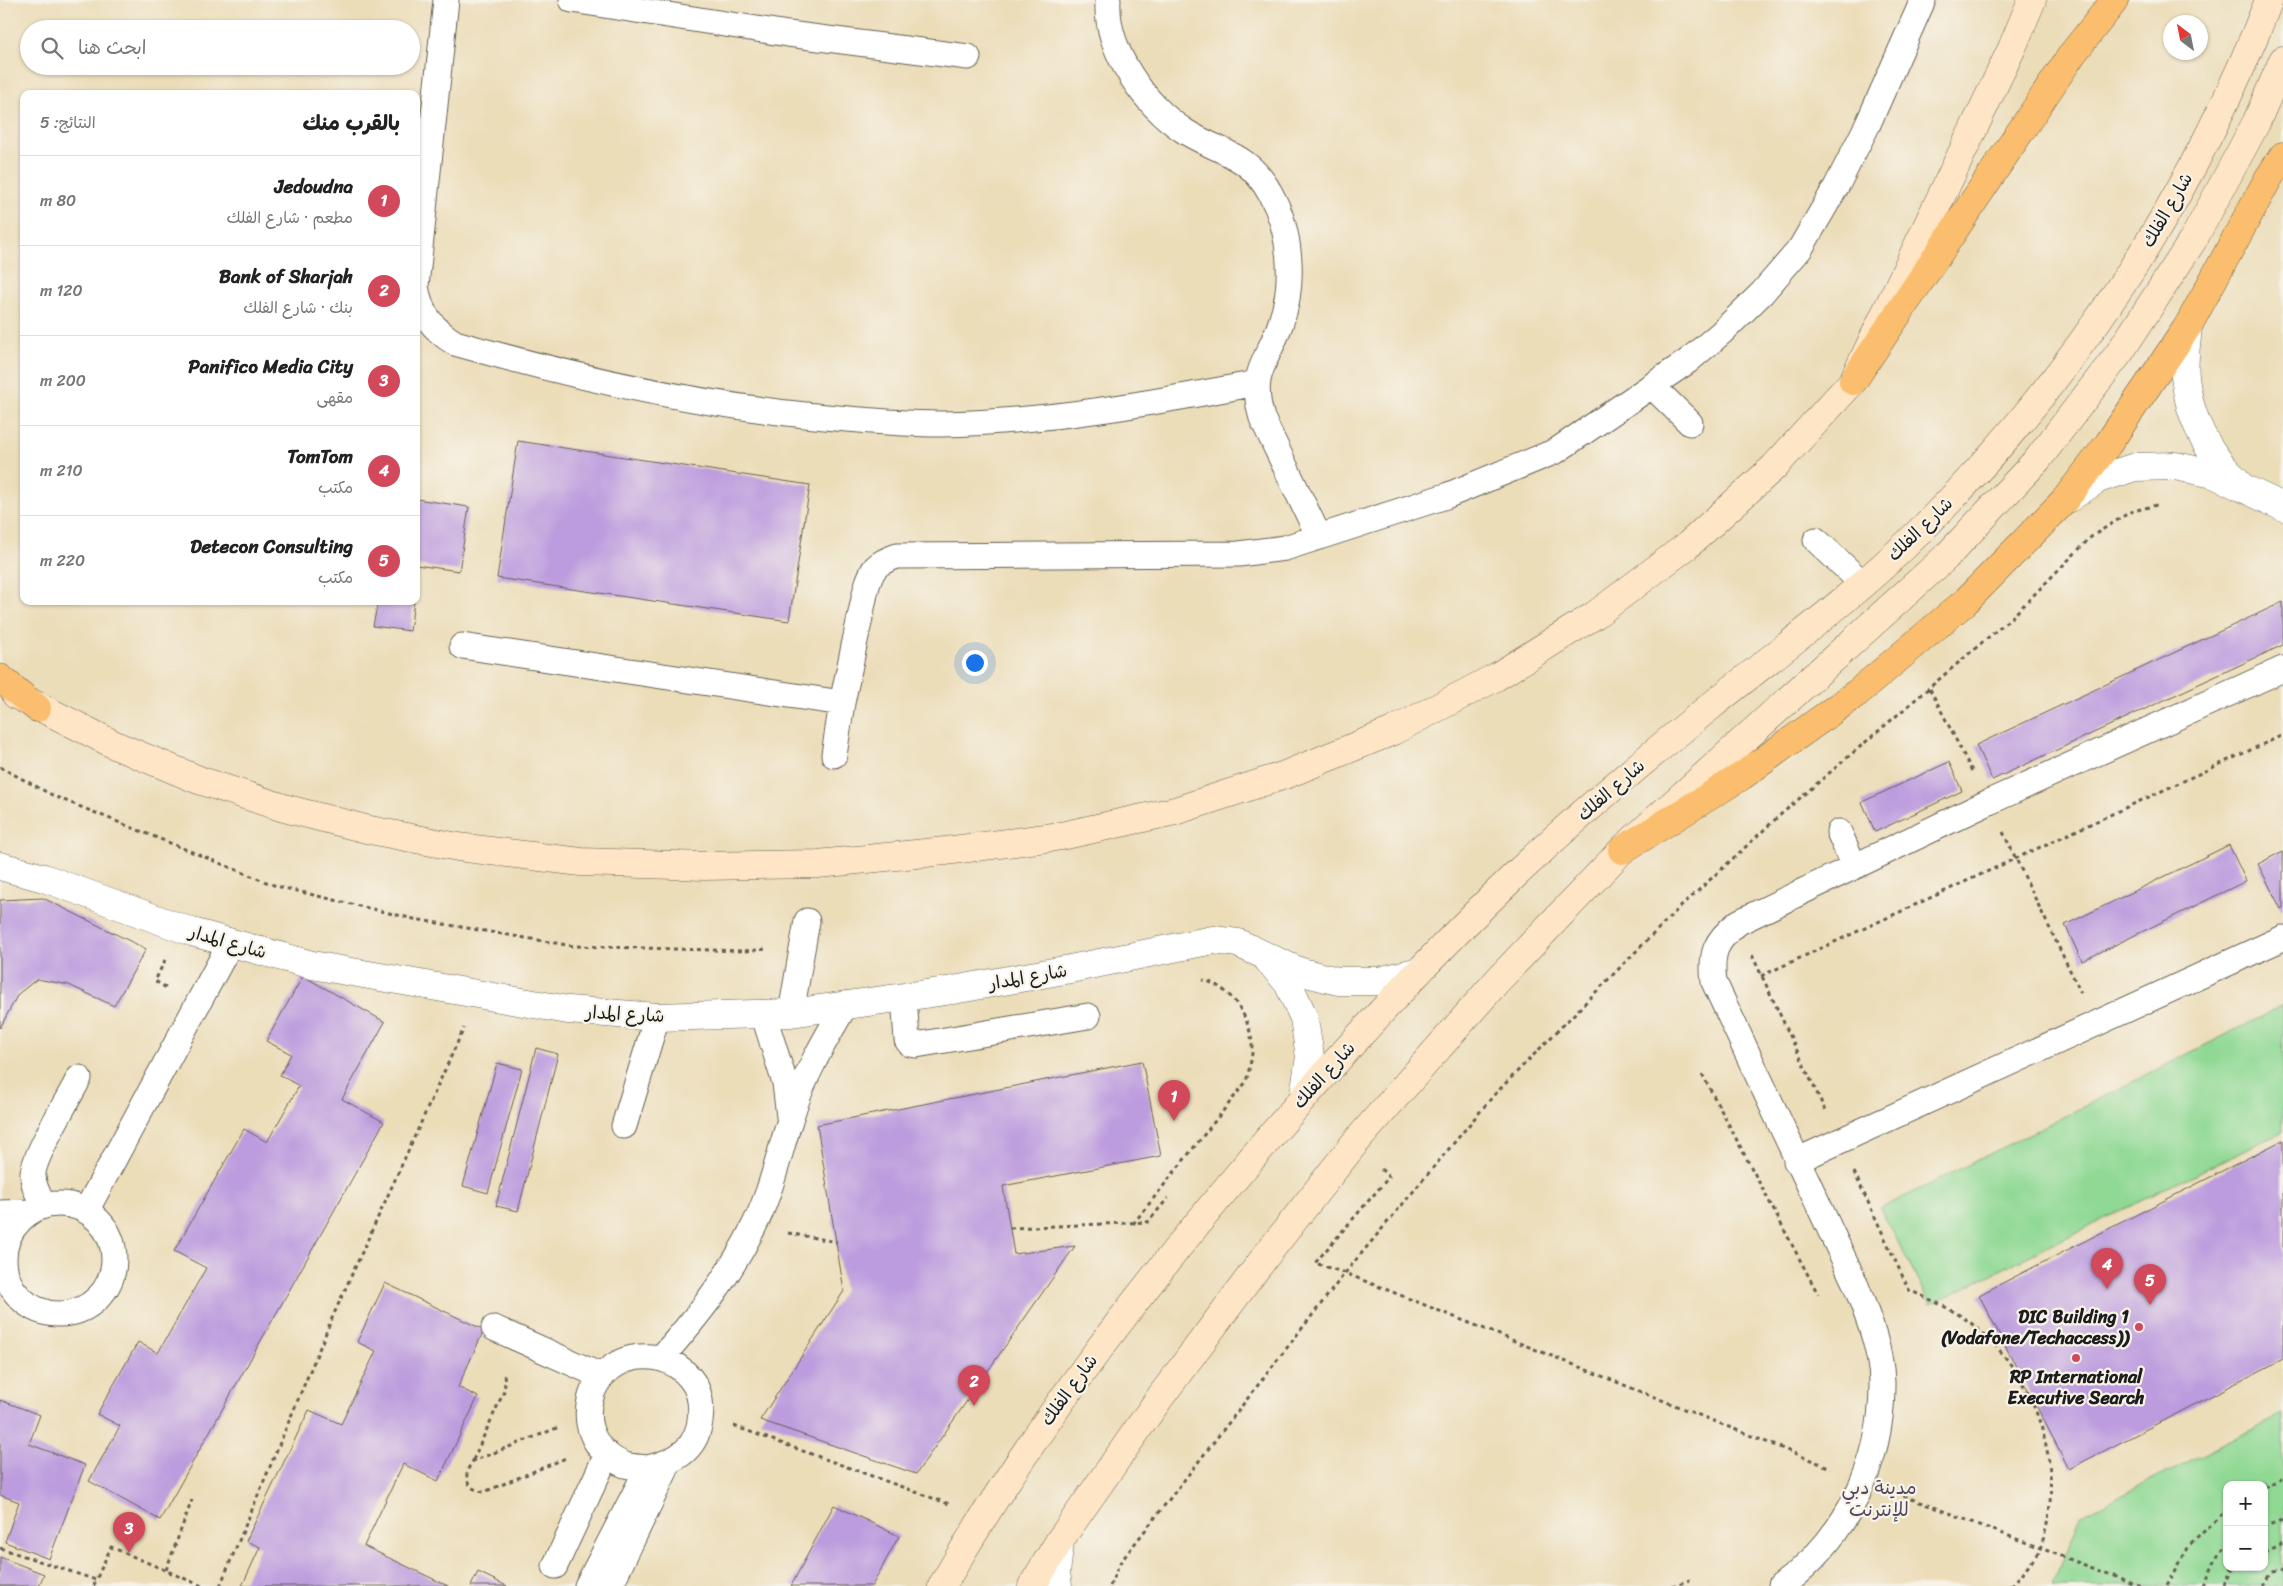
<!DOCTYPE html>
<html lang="ar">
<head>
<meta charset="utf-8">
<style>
	body { margin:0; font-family:Sriracha,"Playpen Sans Arabic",sans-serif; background:#f2f2f2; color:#222; direction:rtl }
	.controls { position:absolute; right:15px; bottom:15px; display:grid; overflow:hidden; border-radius:10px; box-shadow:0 1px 4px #0004 }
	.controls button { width:45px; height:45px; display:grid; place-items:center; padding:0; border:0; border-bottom:1px solid #e0e0e0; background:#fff; color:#222; font:25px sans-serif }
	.compass { position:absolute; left:2163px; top:15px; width:45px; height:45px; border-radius:50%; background:#fff; box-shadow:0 1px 4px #0004; rotate:328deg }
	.you { position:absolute; left:974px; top:662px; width:18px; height:18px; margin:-12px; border:4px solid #fff; border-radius:50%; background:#1a73e8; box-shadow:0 0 0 8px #1a73e833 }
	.badge { display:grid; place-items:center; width:32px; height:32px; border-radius:50%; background:#d1495b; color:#fff; font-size:16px; font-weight:700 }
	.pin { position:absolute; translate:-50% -41px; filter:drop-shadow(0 1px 2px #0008) }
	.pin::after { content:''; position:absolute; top:26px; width:18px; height:15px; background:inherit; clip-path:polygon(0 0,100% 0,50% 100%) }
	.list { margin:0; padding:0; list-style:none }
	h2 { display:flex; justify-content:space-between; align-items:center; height:65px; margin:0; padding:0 20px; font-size:21px }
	h2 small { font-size:16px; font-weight:400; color:#767676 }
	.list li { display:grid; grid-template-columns:32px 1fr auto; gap:15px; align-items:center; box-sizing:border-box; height:90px; padding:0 20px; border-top:1px solid #e0e0e0 }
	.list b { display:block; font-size:19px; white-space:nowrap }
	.list p { margin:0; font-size:16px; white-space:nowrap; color:#767676 }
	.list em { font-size:16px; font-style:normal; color:#767676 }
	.icon { flex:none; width:28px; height:28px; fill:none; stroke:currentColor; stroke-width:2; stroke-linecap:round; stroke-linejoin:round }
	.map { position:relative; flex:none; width:2283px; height:1586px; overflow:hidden; direction:ltr }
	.search { position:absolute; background:#fff; box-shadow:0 1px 4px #0004; left:20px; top:20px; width:400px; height:55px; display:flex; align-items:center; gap:12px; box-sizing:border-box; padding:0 18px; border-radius:28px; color:#767676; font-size:19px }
	.panel { position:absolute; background:#fff; box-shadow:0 1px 4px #0004; left:20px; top:90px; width:400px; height:515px; border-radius:10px; direction:rtl }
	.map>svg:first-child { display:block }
</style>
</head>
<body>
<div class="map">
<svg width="2283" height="1586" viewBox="0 0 2283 1586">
	<rect width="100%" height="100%" fill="#f7f3e8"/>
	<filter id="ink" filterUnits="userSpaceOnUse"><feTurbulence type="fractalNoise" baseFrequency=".02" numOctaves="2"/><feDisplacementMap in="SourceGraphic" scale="10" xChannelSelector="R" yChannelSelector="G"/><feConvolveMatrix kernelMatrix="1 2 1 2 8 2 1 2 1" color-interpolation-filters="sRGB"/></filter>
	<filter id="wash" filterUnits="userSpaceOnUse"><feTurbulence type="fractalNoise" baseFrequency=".0096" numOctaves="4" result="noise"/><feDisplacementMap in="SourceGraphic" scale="20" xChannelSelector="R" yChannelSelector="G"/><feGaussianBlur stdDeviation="1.12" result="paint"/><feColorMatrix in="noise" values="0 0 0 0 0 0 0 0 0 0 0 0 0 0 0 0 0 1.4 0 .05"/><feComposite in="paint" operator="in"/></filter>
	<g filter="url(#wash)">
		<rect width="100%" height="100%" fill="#ecddb9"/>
		<path fill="#90d994" stroke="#567a58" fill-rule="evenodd" d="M2283,1006V1131L1931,1304L1880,1209Z
			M2283,1414V1586H2052L2082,1515ZM2227,1485H2264V1567H2227Z"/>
		<g id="blocks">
			<path fill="#bc9bde" d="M518,441L810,485L789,621L497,578Z
				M416,499L469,507L459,571L416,565Z
				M378,601H414L410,631L373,626Z
				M2283,602V645L1992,780L1976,745Z
				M1949,762L1962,791L1875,832L1862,802Z
				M2229,845L2246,881L2082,961L2065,925Z
				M2283,851V908L2281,909L2258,864Z
				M43,898L146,949L114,1006L69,985L37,979L18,994L0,1028V900Z
				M303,976L385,1022L342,1099L384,1122L160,1520L89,1481L120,1426L97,1414L138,1342L158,1353L206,1268L174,1251L244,1129L267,1142L299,1086L280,1075L291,1054L266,1041Z
				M536,1048L558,1054L518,1211L496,1206Z
				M1142,1061L1161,1156L1003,1186L1014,1254L1075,1246L916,1474L760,1420L844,1291L817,1125Z
				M497,1063L522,1069L488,1193L463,1186Z
				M2283,1140V1359L2069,1469L1979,1295Z
				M385,1283L484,1330L458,1387L478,1397L438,1481L403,1464L364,1546L448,1586H242L260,1547L246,1541L309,1410L341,1424L376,1351L357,1342Z
				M0,1400L40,1415L29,1444L85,1465L49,1559L5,1542L19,1502L0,1495Z
				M834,1505L899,1536L872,1586H791Z
				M0,1557L44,1574L39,1586H0Z
				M478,1572L507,1586H471Z"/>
		</g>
	</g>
	<g filter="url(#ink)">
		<use href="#blocks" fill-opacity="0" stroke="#656053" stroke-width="1"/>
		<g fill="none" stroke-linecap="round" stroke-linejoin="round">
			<g stroke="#656053" stroke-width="27">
				<path id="lane" d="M572,0L788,34L968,57
					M1108,0C1105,50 1145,106 1186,132C1220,153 1248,153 1270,193C1291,230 1295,282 1281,322C1268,362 1248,372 1262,418L1319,537
					M416,286L446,0
					M416,287C421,313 432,329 455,343C573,377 692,404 815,416C856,420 899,424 941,424C1047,422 1152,403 1257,383
					M1652,386L1690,423
					M1816,540L1862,583
					M462,646L842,703
					M834,755L842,703L866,589C872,568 876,563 897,556L1239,554L1285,548L1319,537L1446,496L1556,451L1688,361L1721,333L1762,293L1800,249L1836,187L1868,124L1923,0
					M1839,832L1854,866
					M904,997L907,1040L910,1044L916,1045L1088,1016
					M763,1013L785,1083L789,1117
					M791,1013L807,921
					M624,1126L657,1017
					M1796,1161L2283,938
					M4 1259a55 55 0 1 1 110 0a55 55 0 1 1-110 0Z
					M44,1206C39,1196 32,1185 33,1173C35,1153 69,1098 79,1078
					M86,1211L230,944
					M0,1213L30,1212
					M494,1328L601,1376
					M661,1358C697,1317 729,1277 753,1228C771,1193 778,1157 790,1120C802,1079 824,1041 846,1004
					M555,1566L607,1454
					M587,1586L648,1468C661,1465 674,1461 685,1451C704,1434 706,1397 690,1378C680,1366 666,1358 651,1357C585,1352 563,1441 625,1465C632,1467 640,1467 648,1468
					M610,1586L665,1471
					M1781,1586C1846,1539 1883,1463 1882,1382C1881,1348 1867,1315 1855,1283L1714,982C1710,952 1716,940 1739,922L1989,802L2283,669"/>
			</g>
			<g stroke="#656053" stroke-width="29">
				<path id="street" d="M2188,326C2187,342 2183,360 2185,376C2189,417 2207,454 2237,481
					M2066,500L2098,479L2135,467L2175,466L2214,474L2283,507
					M0,866L44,878L192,932L312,965L568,1010L657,1017L791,1013L953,990L1070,969L1213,940L1238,943L1298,971L1338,981H1379L1419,971
					M1268,960L1288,983L1304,1018L1310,1057L1304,1096
					M1058,1586L1056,1573L1060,1540"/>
			</g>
			<g stroke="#656053" stroke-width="29">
				<path id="secondary" d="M16,695L117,746L199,780L284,808L370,830L458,847L581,862L705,866L818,864L945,851L1061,836L1175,811L1285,775L1393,731L1496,677L1595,615L1688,545L1774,467L1853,381L2012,48L2032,0
					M942,1586C1028,1437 1131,1301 1242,1170C1328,1068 1417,969 1513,877C1576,817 1643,761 1711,706C1782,649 1856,595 1920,531C2072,380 2192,199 2269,0
					M1032,1586L1060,1540L1161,1396L1268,1253L1354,1144L1498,980L1622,850L1946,557L2038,459L2120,352L2193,240L2256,123L2283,60"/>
			</g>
			<g stroke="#656053" stroke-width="29">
				<path id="primary" d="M0,678L37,708"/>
			</g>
			<g stroke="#656053" stroke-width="29">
				<path id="highway" d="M1853,381L2073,53L2115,0
					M1622,850L1742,776L1857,693L1965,602L2064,501L2108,444L2188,326L2268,179L2283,156"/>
			</g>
			<path stroke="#656053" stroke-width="3" stroke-dasharray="4 4" stroke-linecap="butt" d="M1930,689L1973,773
				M0,767L54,796L276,886L414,919L573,946L744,951L768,949
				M2003,832L2081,993
				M1752,955L1825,1110
				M165,960L155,981L168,989
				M1761,976L2283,735
				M1702,1074L1818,1294
				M1381,1169L1389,1177L1315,1263L1345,1273L1831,1468
				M1854,1172L1909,1290C1933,1301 1958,1311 1978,1329C2038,1379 2067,1472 2041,1546C2035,1560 2021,1575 2011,1586
				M1133,1224L1246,1082C1249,1069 1253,1057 1252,1044C1250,1017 1230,986 1203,980
				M1010,1228L1148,1222L1168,1198
				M788,1233L837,1242
				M734,1426L949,1504
				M557,1428L473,1461C462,1474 466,1490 484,1492L566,1458
				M473,1460L505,1389L504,1371
				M2264,1487L2283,1478
				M1896,1493L2140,1586
				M2264,1527L2283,1520
				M0,1548L96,1580L111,1547L202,1586
				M2264,1553L2283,1544
				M166,1570L192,1500
				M94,1586L96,1580
				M220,1586L333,1316L464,1028
				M1110,1586L1119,1564L1345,1273L1494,1095L1674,913L1779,816L2012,617L2091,537L2130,512L2160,504
				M1672,1586L1690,1580
				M2167,1586L2189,1546L2227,1509
				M2204,1586L2220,1550L2227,1546
				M2225,1586L2231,1570L2236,1567
				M2264,1586L2272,1572L2283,1570"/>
			<use href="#lane" stroke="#fff" stroke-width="25"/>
			<use href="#street" stroke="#fff" stroke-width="28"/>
			<use href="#secondary" stroke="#fde5c5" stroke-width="28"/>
			<use href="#primary" stroke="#fbbe6e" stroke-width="28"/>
			<use href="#highway" stroke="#fbbe6e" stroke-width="28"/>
		</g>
	</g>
	<g fill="#d1495b" stroke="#f7f3e8" stroke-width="2">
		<circle cx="2139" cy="1327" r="5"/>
		<circle cx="2076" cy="1358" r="5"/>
	</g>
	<g text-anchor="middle" stroke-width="4.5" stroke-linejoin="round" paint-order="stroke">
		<g font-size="18" fill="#1c1c1c" stroke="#f7f3e8">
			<text transform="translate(2167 210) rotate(-60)" y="6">شارع الفلك</text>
			<text transform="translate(1920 529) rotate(-44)" y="6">شارع الفلك</text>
			<text transform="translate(1611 790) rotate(-41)" y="6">شارع الفلك</text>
			<text transform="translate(228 942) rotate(16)" y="6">شارع المدار</text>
			<text transform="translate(1028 977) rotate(-10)" y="6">شارع المدار</text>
			<text transform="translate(625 1014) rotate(3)" y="6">شارع المدار</text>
			<text transform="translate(1324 1075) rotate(-48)" y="6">شارع الفلك</text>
			<text transform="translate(1069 1390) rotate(-54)" y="6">شارع الفلك</text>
		</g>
		<g font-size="18" font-weight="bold" fill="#1c1c1c" stroke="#f7f3e8" text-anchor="end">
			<text x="2129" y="1323">DIC Building 1<tspan x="2129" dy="21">(Vodafone/Techaccess))</tspan></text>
			<text x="2076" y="1383" text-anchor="middle">RP International<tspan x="2076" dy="21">Executive Search</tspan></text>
		</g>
		<g font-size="19" fill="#544860" stroke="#f7f3e8">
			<text x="1879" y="1494">مدينة دبي<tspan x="1879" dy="22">للإنترنت</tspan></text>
		</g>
	</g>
</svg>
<div class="controls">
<button>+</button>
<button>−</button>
</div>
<svg class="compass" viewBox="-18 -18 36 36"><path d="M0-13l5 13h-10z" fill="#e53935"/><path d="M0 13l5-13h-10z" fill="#767676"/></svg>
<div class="you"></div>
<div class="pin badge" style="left:1174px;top:1121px">1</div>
<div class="pin badge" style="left:974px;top:1406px">2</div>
<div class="pin badge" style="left:129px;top:1553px">3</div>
<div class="pin badge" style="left:2107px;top:1289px">4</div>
<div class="pin badge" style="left:2150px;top:1305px">5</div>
<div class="search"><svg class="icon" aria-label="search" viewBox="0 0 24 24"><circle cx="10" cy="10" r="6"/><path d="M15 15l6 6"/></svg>ابحث هنا</div>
<section class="panel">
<h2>بالقرب منك<small>النتائج: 5</small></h2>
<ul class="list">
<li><span class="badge">1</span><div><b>Jedoudna</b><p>مطعم · شارع الفلك</p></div><em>80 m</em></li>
<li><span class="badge">2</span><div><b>Bank of Sharjah</b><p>بنك · شارع الفلك</p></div><em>120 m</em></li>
<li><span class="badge">3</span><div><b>Panifico Media City</b><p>مقهى</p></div><em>200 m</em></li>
<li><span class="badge">4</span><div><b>TomTom</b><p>مكتب</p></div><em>210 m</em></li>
<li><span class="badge">5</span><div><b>Detecon Consulting</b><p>مكتب</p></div><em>220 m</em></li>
</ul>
</section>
</div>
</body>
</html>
